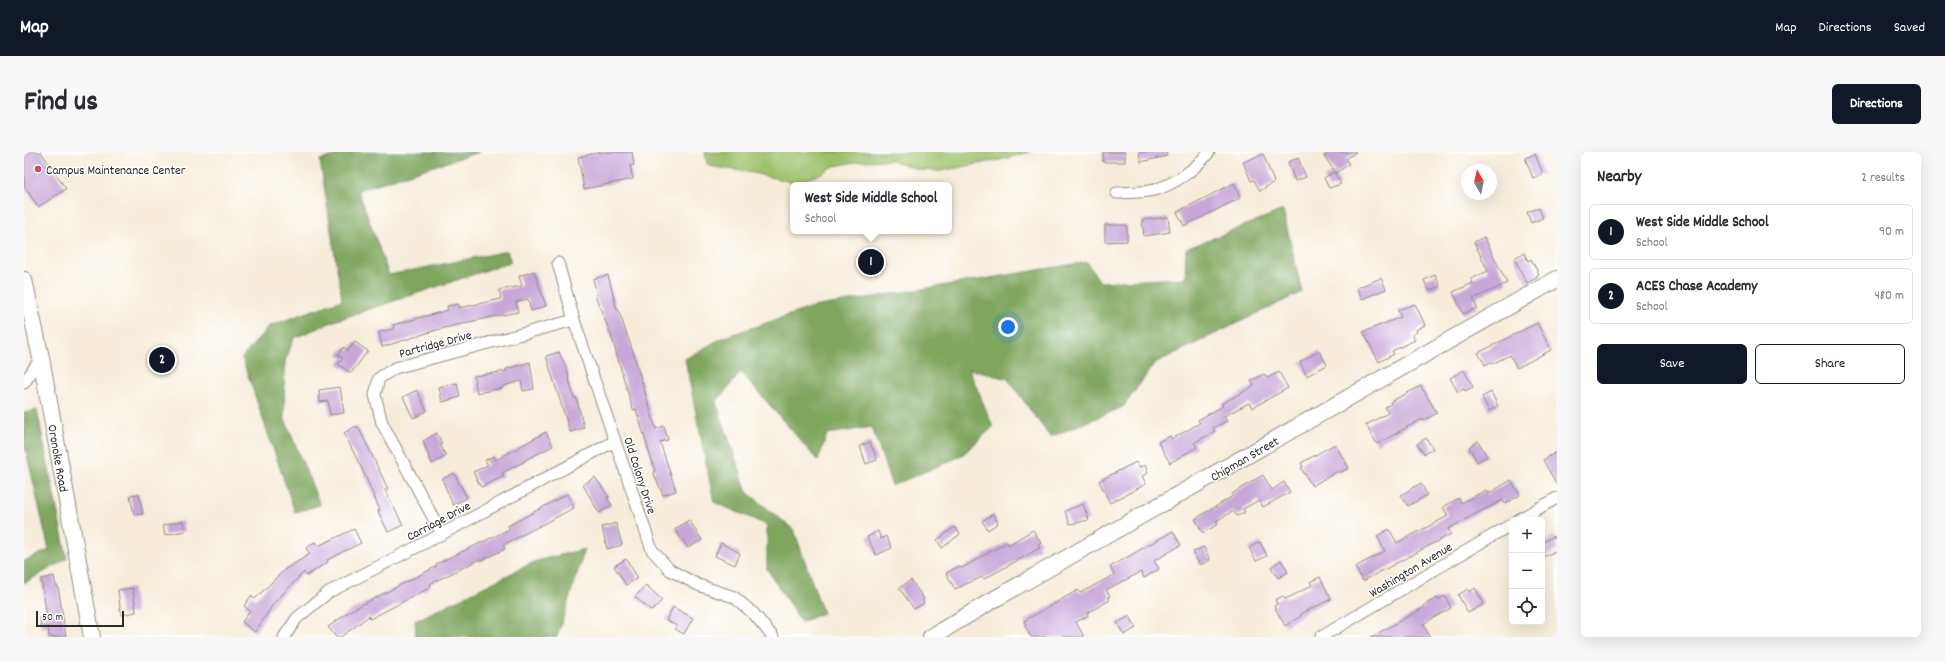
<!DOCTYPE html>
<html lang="en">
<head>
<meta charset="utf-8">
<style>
	body { margin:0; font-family:Dekko,sans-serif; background:#f7f7f7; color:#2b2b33 }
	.controls { position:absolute; right:12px; bottom:12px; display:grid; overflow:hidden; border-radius:6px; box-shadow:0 4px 16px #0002 }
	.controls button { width:36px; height:36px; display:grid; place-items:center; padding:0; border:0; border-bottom:1px solid #e1e1e2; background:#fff; color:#2b2b33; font:20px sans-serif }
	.compass { position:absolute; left:1437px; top:12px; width:36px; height:36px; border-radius:50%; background:#fff; box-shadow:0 4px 16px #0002; rotate:351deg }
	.scale { position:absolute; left:12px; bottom:10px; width:88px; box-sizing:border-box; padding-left:4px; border:2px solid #2b2b2b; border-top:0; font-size:11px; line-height:14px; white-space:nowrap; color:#2b2b2b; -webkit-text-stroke:3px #fff; paint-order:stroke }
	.you { position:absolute; left:984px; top:175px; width:14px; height:14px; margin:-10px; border:3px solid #fff; border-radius:50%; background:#1a73e8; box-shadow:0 0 0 6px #1a73e833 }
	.badge { display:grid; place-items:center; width:26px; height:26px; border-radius:50%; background:#111827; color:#fff; font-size:13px; font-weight:700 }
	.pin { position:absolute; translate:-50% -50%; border:2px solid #fff; box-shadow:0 1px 4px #0006 }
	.popup { position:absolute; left:766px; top:30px; width:162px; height:52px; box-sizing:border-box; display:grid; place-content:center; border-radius:6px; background:#fff; filter:drop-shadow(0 1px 3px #0005); font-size:13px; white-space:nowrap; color:#7c7c81 }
	.popup b { font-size:15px; color:#2b2b33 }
	.popup::after { content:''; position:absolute; left:50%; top:100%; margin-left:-8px; border:8px solid transparent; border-top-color:#fff }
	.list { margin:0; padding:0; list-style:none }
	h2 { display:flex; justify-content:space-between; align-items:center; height:52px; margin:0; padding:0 16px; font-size:17px }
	h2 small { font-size:13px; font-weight:400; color:#7c7c81 }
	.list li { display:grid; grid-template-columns:26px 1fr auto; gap:12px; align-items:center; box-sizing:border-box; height:56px; margin:0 8px 8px; padding:0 8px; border:1px solid #e1e1e2; border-radius:6px }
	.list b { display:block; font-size:15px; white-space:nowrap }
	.list p { margin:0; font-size:13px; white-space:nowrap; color:#7c7c81 }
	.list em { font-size:13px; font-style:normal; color:#7c7c81 }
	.actions { display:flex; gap:8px; padding:12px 16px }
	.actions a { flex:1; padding:9px 0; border:1px solid #111827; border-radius:6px; text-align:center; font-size:14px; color:#111827 }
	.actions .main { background:#111827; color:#fff }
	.icon { flex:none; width:22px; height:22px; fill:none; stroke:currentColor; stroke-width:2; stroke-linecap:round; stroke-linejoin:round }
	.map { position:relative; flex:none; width:1533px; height:485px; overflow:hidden; border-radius:6px }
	header { display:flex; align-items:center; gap:24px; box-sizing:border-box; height:56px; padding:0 20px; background:#111827; color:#fff }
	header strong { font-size:19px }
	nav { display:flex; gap:22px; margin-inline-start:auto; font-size:14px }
	.intro { display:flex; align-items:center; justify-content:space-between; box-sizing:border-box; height:96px; padding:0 24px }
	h1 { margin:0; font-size:28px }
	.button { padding:10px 18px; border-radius:6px; background:#111827; color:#fff; font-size:14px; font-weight:700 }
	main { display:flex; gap:24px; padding:0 24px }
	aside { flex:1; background:#fff; border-radius:6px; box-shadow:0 4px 16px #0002 }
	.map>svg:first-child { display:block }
</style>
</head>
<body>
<header>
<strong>Map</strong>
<nav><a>Map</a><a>Directions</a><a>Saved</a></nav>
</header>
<div class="intro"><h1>Find us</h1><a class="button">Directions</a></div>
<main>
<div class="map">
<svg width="1533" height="485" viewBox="0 0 1533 485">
	<rect width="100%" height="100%" fill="#fff"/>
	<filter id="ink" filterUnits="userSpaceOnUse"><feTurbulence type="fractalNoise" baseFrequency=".025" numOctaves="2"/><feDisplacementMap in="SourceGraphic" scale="8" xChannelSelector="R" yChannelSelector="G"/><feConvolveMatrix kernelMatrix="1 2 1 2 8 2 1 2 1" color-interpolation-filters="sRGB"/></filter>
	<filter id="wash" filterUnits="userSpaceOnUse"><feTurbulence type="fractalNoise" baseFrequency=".012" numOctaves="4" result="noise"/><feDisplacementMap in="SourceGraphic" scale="16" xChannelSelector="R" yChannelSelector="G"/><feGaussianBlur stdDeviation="0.9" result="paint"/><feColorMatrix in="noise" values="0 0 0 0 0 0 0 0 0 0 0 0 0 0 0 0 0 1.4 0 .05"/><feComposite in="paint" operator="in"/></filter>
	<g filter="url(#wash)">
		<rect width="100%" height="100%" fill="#f6ecd9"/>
		<path fill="#9dc069" stroke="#64764a" d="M681,0H1005L976,8L916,19L896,18L867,8L838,9L810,14L794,23L771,31L729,21L685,14L682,9Z"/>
		<path fill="#7ea65d" stroke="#546844" d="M323,0H455L334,38L365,123L483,99L487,110L313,168L270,186L261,210L260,265L296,353L271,360L218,206L245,174L318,148L296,8Z
			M1259,58L1278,140L1131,211L1099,255L1026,285L984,227L945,217L969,275L937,304L868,334L848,275L803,282L794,309L717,220L692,250L723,340L770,378L799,461L777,470L743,417V373L690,350L661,207L698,186L789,155L1063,110L1076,130L1161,126L1162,97Z
			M13,258L43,407L0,431V409L25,398L0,290V261Z
			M561,397L533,485H392L391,469L512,409Z"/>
		<g id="blocks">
			<path fill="#c8a8d9" d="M0,0H17L42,37L14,55L0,34Z
				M577,0H608L610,13L606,14L609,27L560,37L554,5Z
				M1079,0H1101V10H1079Z
				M1115,0H1142L1143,4L1117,10Z
				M1307,0H1332L1322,7L1325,12L1312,21L1300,4Z
				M1239,2L1250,30L1236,39L1230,28L1227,29L1219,10Z
				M1511,2L1519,22L1509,26L1501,6Z
				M1274,6L1282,25L1271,29L1264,10Z
				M1310,20L1317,32L1305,36L1300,26Z
				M1210,31L1216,46L1160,74L1153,60Z
				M1515,56L1519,66L1507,71L1503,60Z
				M1144,65L1146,80L1120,84L1118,68Z
				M1081,73H1103V89L1081,90Z
				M1460,85L1483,131L1449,147L1453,156L1439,162L1429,140L1449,131L1447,127L1464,119L1450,90Z
				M1500,101L1504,109L1507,107L1515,122L1512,124L1513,126L1503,131L1490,106Z
				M510,119L522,154L507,159L504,147L492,150L494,160L467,165L416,177L358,195L355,180L370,177L369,173L424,158L423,154L434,152L435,156L477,147L475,138L498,134L495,124Z
				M584,123L593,158L594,157L607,194L632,277L640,274L644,288L636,290L652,339L639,343L629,320L631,319L612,257L609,258L587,183L571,143L573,142L569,127Z
				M1411,123L1416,134L1405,139L1400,128Z
				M1357,126L1362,137L1338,147L1333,136Z
				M1391,152L1401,173L1392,178L1393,180L1388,183L1391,188L1368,199L1370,202L1355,210L1339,180L1377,165L1374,158Z
				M1513,171L1527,198L1493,216L1486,203L1468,212L1467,210L1461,213L1454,201Z
				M331,190L344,199L327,221L314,212L319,206L314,203L320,195L324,199Z
				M1295,199L1303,213L1283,224L1276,210Z
				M535,200L545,223L544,224L550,246L552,245L560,276L546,280L522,204Z
				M506,210L510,237L499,239L497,229L479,234V236L453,241L450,224L483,219L482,217Z
				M1440,218L1449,235L1441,239L1440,237L1434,240L1426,226Z
				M1255,220L1264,236L1228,256L1225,251L1200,264L1203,269L1189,276L1191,279L1170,291L1173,295L1146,311L1134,290L1146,284L1148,287L1176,271L1174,268L1199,254L1197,252L1230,234L1227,229L1240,222L1243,226Z
				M433,231L436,245L418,250L415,235Z
				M1397,234L1413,261L1399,269L1398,267L1353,292L1342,273L1364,261L1361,255L1367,252L1366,250Z
				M316,235L320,261L306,263L304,249L296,250L295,238Z
				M393,238L403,259L389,266L379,245Z
				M1467,240L1474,254L1465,259L1458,245Z
				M330,275H334L348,303L364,337L361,338L379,373L364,380L354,359L356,358L338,317L320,281Z
				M522,280L529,294L501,308V309L478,321L480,324L457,335L449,320L464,313L461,308L470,304L472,308Z
				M413,281L418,292L416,293L422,304L408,312L399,289Z
				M1402,286L1409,297L1400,302L1393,292Z
				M1454,289L1463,304L1453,310L1445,295Z
				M846,290L853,308L842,312L836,294Z
				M1311,292L1325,316L1315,321L1314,319L1288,334L1277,316L1279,315L1277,311Z
				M1533,300V333L1519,308Z
				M1112,310L1115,315L1121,313L1124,321L1118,324L1122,332L1086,351L1075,329Z
				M430,321L443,346L429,353L418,327Z
				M1239,323L1248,338L1260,330L1266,340L1239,355L1235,348L1219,357L1221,360L1213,364L1209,359L1192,369L1194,372L1179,381L1171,367L1209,344L1208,342Z
				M571,325L585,345L583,346L588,353L575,361L559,333Z
				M1487,328L1496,343L1481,352L1479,348L1455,360L1424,377L1427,382L1339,429L1331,415L1361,399L1353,384L1365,377L1373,391L1424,364L1419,355L1435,346L1437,351L1462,338L1464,342Z
				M1397,331L1403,343L1384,354L1377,343Z
				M115,342L119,362L110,363L106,343Z
				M543,342L550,356L479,393L481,397L456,409V407L406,432L407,435L346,467L345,464L317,485H312L304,475L326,459L413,414L412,412L486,377L484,374Z
				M1059,352L1065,368L1046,372L1041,359Z
				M969,362L974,371L964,378L958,369Z
				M665,368L678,388L664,396L651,377Z
				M159,369L161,379L141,383L139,373Z
				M592,371L598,393L583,397L578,375Z
				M931,375L936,382L918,396L913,388Z
				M330,377L337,391L303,408L304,410L282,424L280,420L250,451L231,480L218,470L226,459L220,454L227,444L231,447L260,418L286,402L282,396L291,390L294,394Z
				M1009,378L1017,391L1014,393L1016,396L960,427L958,425L931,437L922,421L934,415L938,416L983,390L984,393Z
				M854,379L857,387L862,384L868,396L852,403L843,385Z
				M1149,379L1157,393L1130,409L1135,417L1120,426L1117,420L1082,438L1086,444L1084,445L1086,448L1063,461L1064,464L1052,470L1060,485H1007L1000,473H1002L1000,469L1054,438L1056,441L1090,423L1086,415Z
				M1530,384L1533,390V398L1518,406V391Z
				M1236,390L1243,404L1232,409L1225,396Z
				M697,391L716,401L711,413L691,404Z
				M1180,395L1186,408L1176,413L1169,400Z
				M602,407L614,426L602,433L590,414Z
				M1257,408L1264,420L1254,426L1247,415Z
				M30,424L32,434H34L42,485H25L24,475L17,476L16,466L23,465L17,427Z
				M1296,425L1307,447L1277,462V464L1261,474L1250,454L1253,452L1251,448L1259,444L1261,447L1268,444L1288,433L1286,430Z
				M887,428L900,447L898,448L900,451L890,457L875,436Z
				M622,433L638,448L628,459L611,445Z
				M109,436L112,460L97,463L94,438Z
				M1451,436L1460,452L1444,461L1434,443L1444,437L1445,440Z
				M1421,444L1427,456L1399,472L1406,485H1347L1401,455L1400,453L1413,446L1414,448Z
				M649,455L669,466L660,482L651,477L653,474L642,468Z
				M1106,464L1112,476L1100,483L1093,471Z"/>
		</g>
	</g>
	<g filter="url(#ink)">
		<use href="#blocks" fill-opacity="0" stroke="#908c82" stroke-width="1"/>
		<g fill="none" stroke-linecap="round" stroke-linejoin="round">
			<g stroke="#908c82" stroke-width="13">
				<path id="street" d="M1093,41C1105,40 1118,41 1130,38C1151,32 1172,17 1185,0
					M534,111L550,168L628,398L646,418L674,433L710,445L730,462L749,485
					M0,231L17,206
					M1494,368L1533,346
					M418,382L358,271L351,243L355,226L371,216L550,168
					M260,485L273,466L305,440L418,382L591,289
					M1297,485L1488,372"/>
			</g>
			<g stroke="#908c82" stroke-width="18">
				<path id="secondary" d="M0,128L17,206L68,485
					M907,485L969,448L1533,127"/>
			</g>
			<use href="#street" stroke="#fff" stroke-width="11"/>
			<use href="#secondary" stroke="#fff" stroke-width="16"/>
		</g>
	</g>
	<circle fill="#d1495b" stroke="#fff" stroke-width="1.5" cx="14" cy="17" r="4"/>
	<g text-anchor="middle" stroke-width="3" stroke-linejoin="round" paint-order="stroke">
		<g font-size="13" fill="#2b2b2b" stroke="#fff" text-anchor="start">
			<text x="22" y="22">Campus Maintenance Center</text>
		</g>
		<g font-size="13" fill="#2b2b2b" stroke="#fff">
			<text transform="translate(411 191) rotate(-15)" y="5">Partridge Drive</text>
			<text transform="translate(35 306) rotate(80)" y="5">Oronoke Road</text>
			<text transform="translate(1220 306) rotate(-30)" y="5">Chipman Street</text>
			<text transform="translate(617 323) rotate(72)" y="5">Old Colony Drive</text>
			<text transform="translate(414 368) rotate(-28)" y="5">Carriage Drive</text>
			<text transform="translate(1386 417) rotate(-31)" y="5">Washington Avenue</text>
		</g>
	</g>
</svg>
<div class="controls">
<button>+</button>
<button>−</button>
<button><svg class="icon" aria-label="locate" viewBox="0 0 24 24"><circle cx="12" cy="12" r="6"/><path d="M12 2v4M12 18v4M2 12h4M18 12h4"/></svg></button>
</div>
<svg class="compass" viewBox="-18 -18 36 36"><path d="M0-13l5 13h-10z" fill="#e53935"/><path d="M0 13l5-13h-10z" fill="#7c7c81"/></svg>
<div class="scale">50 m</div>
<div class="you"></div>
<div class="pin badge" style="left:847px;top:110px">1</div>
<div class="popup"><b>West Side Middle School</b>School</div>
<div class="pin badge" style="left:138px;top:208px">2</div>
</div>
<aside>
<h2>Nearby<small>2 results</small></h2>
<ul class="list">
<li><span class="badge">1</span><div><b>West Side Middle School</b><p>School</p></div><em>90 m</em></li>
<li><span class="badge">2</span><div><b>ACES Chase Academy</b><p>School</p></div><em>480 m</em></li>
</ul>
<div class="actions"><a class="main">Save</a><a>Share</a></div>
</aside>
</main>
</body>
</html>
